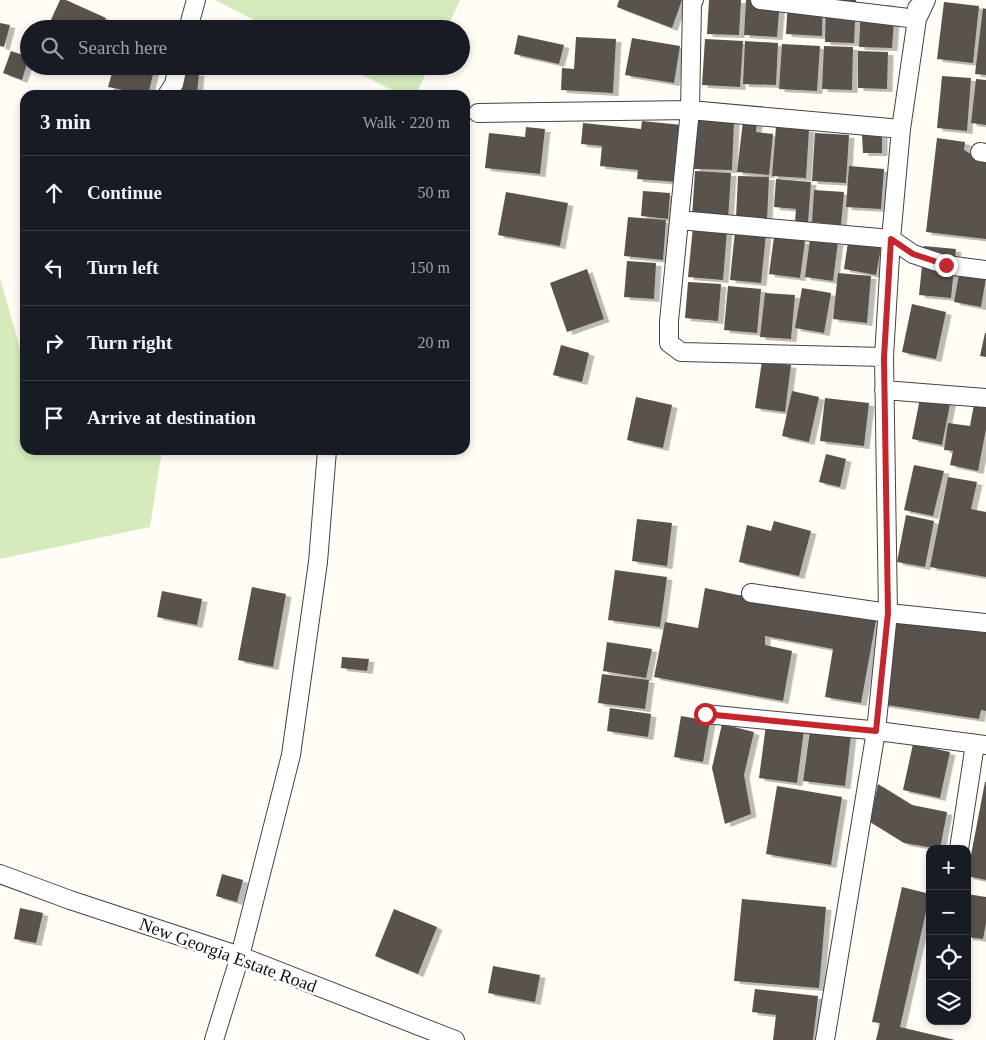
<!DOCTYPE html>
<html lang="en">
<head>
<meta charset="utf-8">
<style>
	body { margin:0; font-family:"Times New Roman",serif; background:#20242c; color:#f1f3f6 }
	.controls { position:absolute; right:15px; bottom:15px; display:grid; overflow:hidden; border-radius:10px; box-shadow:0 2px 8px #0003 }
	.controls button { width:45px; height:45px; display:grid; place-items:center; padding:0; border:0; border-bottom:1px solid #363941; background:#171b24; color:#f1f3f6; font:25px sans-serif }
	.stop { position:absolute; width:15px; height:15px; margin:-11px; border:4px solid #c4262e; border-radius:50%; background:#fff }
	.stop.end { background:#c4262e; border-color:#fff; box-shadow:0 1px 5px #0008 }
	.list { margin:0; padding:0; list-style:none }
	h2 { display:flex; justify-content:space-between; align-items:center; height:65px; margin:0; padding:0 20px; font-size:21px }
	h2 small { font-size:16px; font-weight:400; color:#9ea1a6 }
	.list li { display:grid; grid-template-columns:32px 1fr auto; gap:15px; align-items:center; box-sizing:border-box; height:75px; padding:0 20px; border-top:1px solid #363941 }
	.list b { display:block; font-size:19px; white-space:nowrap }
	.list em { font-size:16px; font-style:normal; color:#9ea1a6 }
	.icon { flex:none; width:28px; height:28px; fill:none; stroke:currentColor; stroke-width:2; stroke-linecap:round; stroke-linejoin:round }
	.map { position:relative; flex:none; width:986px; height:1040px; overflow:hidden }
	.search { position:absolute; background:#171b24; box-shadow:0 2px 8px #0003; left:20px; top:20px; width:450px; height:55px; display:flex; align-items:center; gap:12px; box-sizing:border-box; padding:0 18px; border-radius:28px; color:#9ea1a6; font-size:19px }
	.panel { position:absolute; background:#171b24; box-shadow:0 2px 8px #0003; left:20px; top:90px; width:450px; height:365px; border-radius:15px }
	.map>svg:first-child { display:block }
</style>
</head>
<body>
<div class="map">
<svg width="986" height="1040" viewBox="0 0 986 1040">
	<defs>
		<filter id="shadow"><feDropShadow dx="5.5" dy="3" stdDeviation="0" flood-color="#0004"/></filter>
	</defs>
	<rect width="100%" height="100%" fill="#fffdf5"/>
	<path fill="#d5ebbd" d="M215,0H460L447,29H272Z
		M345,66H429L416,95H402Z
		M0,278L25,366V450H162L150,527L0,559Z"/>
	<path fill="#5a524d" filter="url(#shadow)" d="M60,0H66L106,18L101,29H61L49,24Z
		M619,0H682L672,28L617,7Z
		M709,0H741L739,35L707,34Z
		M746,0H780L777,37L744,35Z
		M788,0H823L822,36L786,34Z
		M826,0H856L854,43L825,42Z
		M944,2L979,6L973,63L937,59Z
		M861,4L895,6L892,48L859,47Z
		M983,8L986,9V75L975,74Z
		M0,23L10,25L4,47L0,46Z
		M518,35L564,45L559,64L514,54Z
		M576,37L616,39L613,93L561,90L562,68L574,69Z
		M632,38L680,46L674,83L625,75Z
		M705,39L743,41L740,87L702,85Z
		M745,41L778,43L776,85L743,84Z
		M782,44L820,46L817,91L779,89Z
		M824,46L853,47L852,90L822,89Z
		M11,51L29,57L22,80L3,73Z
		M858,51L888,52L887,89L858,88Z
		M114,66H155L148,95L108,87Z
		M183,71L199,73L197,95H181Z
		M942,76L971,78L967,131L937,128Z
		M976,79L986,80V125L971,123Z
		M696,119L734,121L732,170L694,169Z
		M642,121L682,125L677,182L637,179L638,170L600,166L602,146L581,144L583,123L641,129Z
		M743,121L757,123L756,132L773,134L769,175L737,172Z
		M526,127L545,129L540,174L485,168L489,133L525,137Z
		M776,127L809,129L806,178L772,176Z
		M815,133L849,135L846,183L812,181Z
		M862,135H882V153H863Z
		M937,138L965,142L964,150L986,163V239L926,232Z
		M849,166L884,169L881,209L846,207Z
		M695,171L731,173L728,220L692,218Z
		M738,176L769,177L767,220L736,218Z
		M776,179L811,182L808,223L795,222L796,209L774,207Z
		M814,190L844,192L841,225L812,222Z
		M643,191L670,193L668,219L641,216Z
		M506,192L568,203L560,246L498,235Z
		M628,217L666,220L663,260L624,256Z
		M693,227L727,230L723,280L688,277Z
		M735,231L766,234L761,283L730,280Z
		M774,237L805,241L800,278L769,274Z
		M810,239L838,242L833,281L805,277Z
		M848,242L881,248L876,275L844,269Z
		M924,246L956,249L951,298L919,295Z
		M962,257L986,262V278L981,307L954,302Z
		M627,261L656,263L654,299L624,297Z
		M587,269L604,319L567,332L550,283Z
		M838,273L871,276L867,323L833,319Z
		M688,282L721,284L718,321L685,318Z
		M728,286L761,289L757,333L724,330Z
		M802,288L831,293L824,333L795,328Z
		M765,293L795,295L791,339L760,337Z
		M912,304L946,312L936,359L902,352Z
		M985,333H986V357L980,356Z
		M561,345L589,353L582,382L553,375Z
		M762,361L791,365L785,412L755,408Z
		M922,388L952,394L942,445L912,439Z
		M977,388L986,390V429L978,471L950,465L953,451L944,450L948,423L970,426Z
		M792,391L819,397L809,442L782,436Z
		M636,397L672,405L663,448L627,440Z
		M825,398L869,403L864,446L820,441Z
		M826,454L846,459L840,487L819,482Z
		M914,465L944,471L933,516L904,510Z
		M948,477L977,482L971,509L986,512V577L930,567Z
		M906,515L934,521L925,567L897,562Z
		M637,519L672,523L667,566L632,561Z
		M774,521L811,531L799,576L739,562L747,525L771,531Z
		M615,570L667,577L660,627L608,620Z
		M774,586L879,604L861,703L825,697L833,649L765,636V645L792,651L783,701L654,677L665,622L698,628L705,588L738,595L770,597Z
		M252,587L286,594L273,667L238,660Z
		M162,591L202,599L197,625L157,617Z
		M895,606L986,620V711L981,710L979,719L880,704Z
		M607,642L652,649L646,678L603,671Z
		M342,657L369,659L367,671L341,668Z
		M602,674L649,680L645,709L598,703Z
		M610,708L651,714L648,737L607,731Z
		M681,716L710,721L703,762L674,757Z
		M722,724L754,732L744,775L751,814L725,824L712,768Z
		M766,725L804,730L797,783L759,778Z
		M810,730L851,735L845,786L803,781Z
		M913,744L950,752L940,798L903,790Z
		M985,782H986V880L967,876Z
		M878,784L912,805L947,812L940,849L904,843L870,822Z
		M777,786L842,797L831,865L766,854Z
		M222,874L243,880L237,902L216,896Z
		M902,887L930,894L900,1027L955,1040H876L880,1023L872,1022Z
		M967,894L986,897V923L983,939L967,937Z
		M742,899L826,907L819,988L734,981Z
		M20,908L43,913L36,943L14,939Z
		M394,909L437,927L418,974L375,956Z
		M493,966L540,975L535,1002L488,993Z
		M755,989L818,996L813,1040H773L776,1015L752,1012Z"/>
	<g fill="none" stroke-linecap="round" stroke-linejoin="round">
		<g stroke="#444" stroke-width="20">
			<path id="minor" d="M694,0L692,2L690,110L669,321V343L681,352L884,357
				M760,0L917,19V8
				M188,29L196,0
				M167,95L174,84L178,66
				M478,113L690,110L901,129
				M980,152L986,153
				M679,220L891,239L913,254L946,265L986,270
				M884,390L986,398
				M751,593L888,613L986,623
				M705,714L870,730L986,745
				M959,849L975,744
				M0,874L70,900L240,956L455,1040
				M214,1040L240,956L291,755L318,562L327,450
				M825,1040L876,731L888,613L884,357L891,239L901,129L917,19L926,0"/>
		</g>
		<use href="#minor" stroke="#fff" stroke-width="18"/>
	</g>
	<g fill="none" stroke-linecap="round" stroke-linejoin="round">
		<path stroke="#c4262e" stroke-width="6" d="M705,714L876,731L888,613L884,358L891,239L913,254L946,265"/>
	</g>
	<g text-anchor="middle" stroke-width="5" stroke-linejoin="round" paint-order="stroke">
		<g font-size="18" fill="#111" stroke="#fff">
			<text transform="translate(228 955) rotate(20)" y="6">New Georgia Estate Road</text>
		</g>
	</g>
</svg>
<div class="controls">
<button>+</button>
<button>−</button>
<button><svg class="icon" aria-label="locate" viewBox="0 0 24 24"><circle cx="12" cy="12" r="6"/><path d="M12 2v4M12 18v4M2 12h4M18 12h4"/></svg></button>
<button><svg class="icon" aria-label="layers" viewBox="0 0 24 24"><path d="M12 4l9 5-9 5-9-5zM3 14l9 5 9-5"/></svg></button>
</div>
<div class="stop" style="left:705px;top:714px"></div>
<div class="stop end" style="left:946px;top:265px"></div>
<div class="search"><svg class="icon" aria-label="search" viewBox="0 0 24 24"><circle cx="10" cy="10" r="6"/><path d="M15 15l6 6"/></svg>Search here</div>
<section class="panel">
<h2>3 min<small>Walk · 220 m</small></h2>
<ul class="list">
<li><svg class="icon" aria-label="ahead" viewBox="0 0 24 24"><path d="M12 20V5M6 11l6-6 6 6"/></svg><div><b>Continue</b></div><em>50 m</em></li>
<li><svg class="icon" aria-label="left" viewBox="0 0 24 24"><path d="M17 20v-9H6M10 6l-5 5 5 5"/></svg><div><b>Turn left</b></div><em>150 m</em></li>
<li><svg class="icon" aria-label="right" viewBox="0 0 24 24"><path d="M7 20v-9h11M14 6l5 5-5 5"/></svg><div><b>Turn right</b></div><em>20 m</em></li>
<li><svg class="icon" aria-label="arrive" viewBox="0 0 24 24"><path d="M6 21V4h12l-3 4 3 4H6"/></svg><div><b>Arrive at destination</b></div></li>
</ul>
</section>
</div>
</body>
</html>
